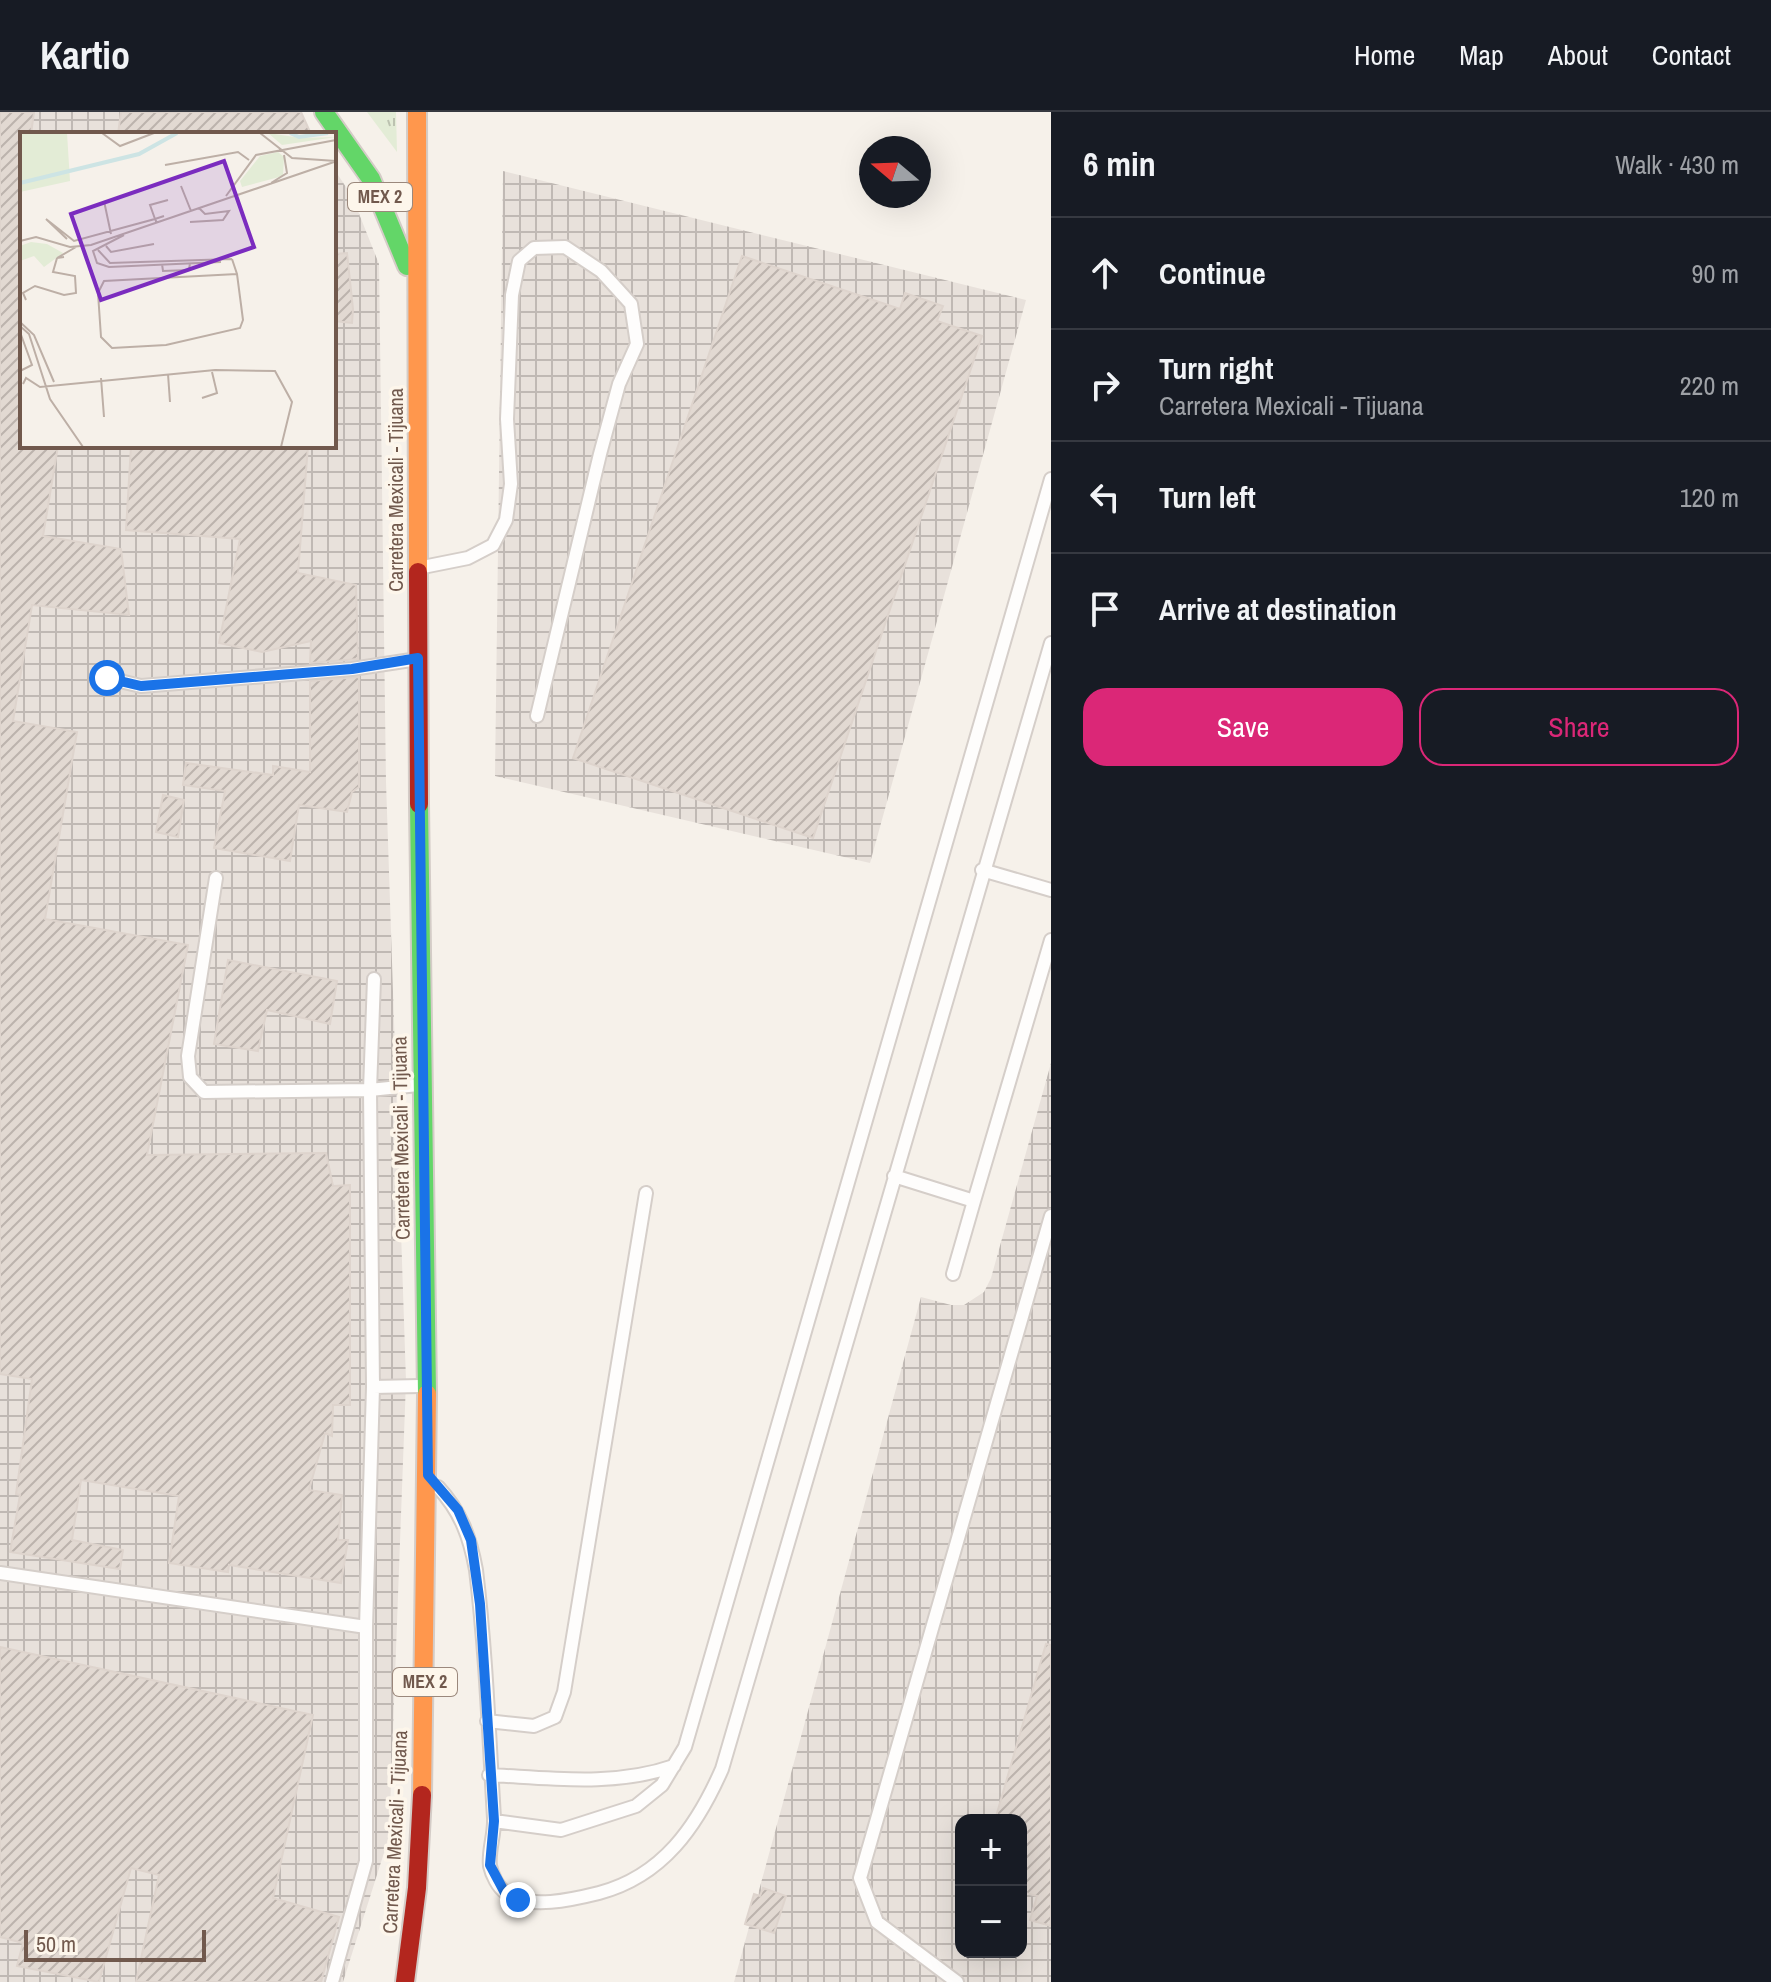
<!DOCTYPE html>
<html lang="en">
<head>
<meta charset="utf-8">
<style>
	body { margin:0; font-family:"Archivo Narrow",sans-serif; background:#242831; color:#f1f3f6 }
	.controls { position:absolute; right:24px; bottom:24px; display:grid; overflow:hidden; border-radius:16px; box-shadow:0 8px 32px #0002 }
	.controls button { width:72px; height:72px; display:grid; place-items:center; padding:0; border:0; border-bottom:2px solid #363941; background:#171b24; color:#f1f3f6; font:40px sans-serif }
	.compass { position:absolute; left:859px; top:24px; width:72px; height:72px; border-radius:50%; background:#171b24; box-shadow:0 8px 32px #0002; rotate:289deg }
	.scale { position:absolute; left:24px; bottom:20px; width:182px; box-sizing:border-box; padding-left:8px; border:4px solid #71594d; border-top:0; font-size:22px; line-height:28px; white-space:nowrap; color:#71594d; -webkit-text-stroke:6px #fdf6eb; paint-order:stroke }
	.stop { position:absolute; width:24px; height:24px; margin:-18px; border:6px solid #1a73e8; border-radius:50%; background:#fff }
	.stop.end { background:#1a73e8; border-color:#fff; box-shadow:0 2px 8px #0008 }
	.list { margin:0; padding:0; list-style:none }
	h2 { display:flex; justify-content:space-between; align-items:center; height:104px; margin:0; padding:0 32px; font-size:34px }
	h2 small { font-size:26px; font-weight:400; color:#9ea1a6 }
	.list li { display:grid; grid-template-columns:52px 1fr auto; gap:24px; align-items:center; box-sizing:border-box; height:112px; padding:0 32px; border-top:2px solid #363941 }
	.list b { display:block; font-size:30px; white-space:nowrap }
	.list p { margin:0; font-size:26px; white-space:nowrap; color:#9ea1a6 }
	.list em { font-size:26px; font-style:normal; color:#9ea1a6 }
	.actions { display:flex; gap:16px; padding:24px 32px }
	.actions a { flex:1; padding:18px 0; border:2px solid #db2777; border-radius:24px; text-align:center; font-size:28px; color:#db2777 }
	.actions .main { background:#db2777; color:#fff }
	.icon { flex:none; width:44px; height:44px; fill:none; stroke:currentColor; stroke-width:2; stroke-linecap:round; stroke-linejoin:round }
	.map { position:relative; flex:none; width:1051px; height:1870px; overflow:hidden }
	header { display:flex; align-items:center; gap:48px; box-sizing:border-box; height:112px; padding:0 40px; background:#171b24; border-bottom:2px solid #363941 }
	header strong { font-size:38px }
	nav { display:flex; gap:44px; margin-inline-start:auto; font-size:28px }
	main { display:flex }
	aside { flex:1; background:#171b24 }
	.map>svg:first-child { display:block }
</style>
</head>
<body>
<header>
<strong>Kartio</strong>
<nav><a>Home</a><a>Map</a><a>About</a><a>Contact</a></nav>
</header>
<main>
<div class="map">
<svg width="1051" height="1870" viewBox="0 0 1051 1870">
	<defs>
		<pattern id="industrial-grid" width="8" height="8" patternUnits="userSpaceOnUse" patternTransform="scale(2)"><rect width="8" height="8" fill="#e8e1db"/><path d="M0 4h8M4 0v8" fill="none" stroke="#c0b9b4"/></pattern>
		<pattern id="grass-tufts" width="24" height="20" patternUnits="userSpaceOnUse" patternTransform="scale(2)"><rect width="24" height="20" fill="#e3ecd6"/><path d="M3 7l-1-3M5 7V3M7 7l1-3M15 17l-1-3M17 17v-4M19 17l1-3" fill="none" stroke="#bcc2b0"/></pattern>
		<pattern id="building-hatch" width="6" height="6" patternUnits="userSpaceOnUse" patternTransform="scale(2)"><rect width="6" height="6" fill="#e2d9d2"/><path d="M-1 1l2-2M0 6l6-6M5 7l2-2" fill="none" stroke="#bcb3ad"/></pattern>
	</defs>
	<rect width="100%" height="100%" fill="#f6f1ea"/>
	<path fill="url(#industrial-grid)" fill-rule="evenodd" d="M0,0H291L311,22H22V334H334V57L352,84L379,152L386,670L406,1269L389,1725L343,1870H0Z
		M503,59L1026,188L870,751L495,664Z
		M1051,951V1870H734L921,1185L951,1193H964L984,1180L991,1166ZM961,1708H1021V1840H961Z"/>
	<path fill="url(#grass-tufts)" d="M367,0H396L397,40Z"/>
	<path fill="url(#building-hatch)" stroke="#ded4cd" stroke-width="2" d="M0,0H34L31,22H22V334H58L43,424L121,437L129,503L32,493L13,609L77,620L45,807L188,833L147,1043L326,1041L333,1074L350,1073V1293H333L332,1324L325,1321L309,1378L342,1383L338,1428H348L341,1471L229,1453L228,1460L169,1451L179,1384L81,1368L72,1428L123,1438L120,1457L10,1440L20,1383L16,1382L32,1267L0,1262Z
		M121,0H301L311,22H118Z
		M347,141L353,197L352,211L334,209V142Z
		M742,144L900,197L905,181L943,194L937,209L982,224L813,726L573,646Z
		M131,334H308L298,461L356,473L358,547L310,551L311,529L262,540L219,531L240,427L126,418Z
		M359,565V675L352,680L347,700L299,693L290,749L214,736L225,679L183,673L186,651L273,663V654L310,660V569Z
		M163,683L184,688L178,725L156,720Z
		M228,848L337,869L330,912L267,898L258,939L214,932Z
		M1046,1532L1051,1533V1814L1030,1808L1037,1784L1021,1780V1708H995Z
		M0,1535L313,1603L273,1786L339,1805L321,1870H136L159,1763L131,1756L99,1870L17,1854L23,1831L0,1825Z
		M763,1776L786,1784L774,1821L745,1812L754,1782L760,1784Z"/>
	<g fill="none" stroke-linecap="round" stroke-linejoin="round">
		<g stroke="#d5cec9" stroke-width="16">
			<path id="lane" d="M423,455L468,446L493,433L506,408L511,372L507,307L512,183L519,149L534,136L565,135L601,159L631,192L637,232L619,272L600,342L537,604
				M107,566L141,574L352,557L411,548
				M982,758L1051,778
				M216,766L188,944L190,965L204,980L370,978L374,867
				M894,1064L974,1089L1051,828
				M953,1162L974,1089
				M373,1275L420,1274
				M438,1375C461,1400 470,1425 476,1458C486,1540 489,1624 494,1706C495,1722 488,1739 490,1754C492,1763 498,1775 505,1780C526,1799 575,1787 599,1781C663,1764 697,1714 722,1657L1051,531
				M0,1461L366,1515
				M487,1609L534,1614L555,1605L564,1580L646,1081
				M489,1663C550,1666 614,1675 674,1654
				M494,1709L561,1718L636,1694L662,1673L685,1635L1051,367
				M332,1870L366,1749V1515L373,1275L370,978L418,973
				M957,1870L877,1810L860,1766L1051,1104"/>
		</g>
		<g stroke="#d4ccc7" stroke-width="22">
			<path id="fast" d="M324,0L371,67L407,154
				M419,692L427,1282"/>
		</g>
		<g stroke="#d4ccc7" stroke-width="22">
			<path id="slow" d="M417,0L418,460
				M422,1683L427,1282"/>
		</g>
		<g stroke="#d4ccc7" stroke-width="22">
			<path id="jam" d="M418,460L419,692
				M405,1870L417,1776L422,1683"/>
		</g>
		<use href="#lane" stroke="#fefdfc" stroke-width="12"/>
		<use href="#fast" stroke="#63d668" stroke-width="18"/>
		<use href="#slow" stroke="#ff974d" stroke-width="18"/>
		<use href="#jam" stroke="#b3261e" stroke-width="18"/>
	</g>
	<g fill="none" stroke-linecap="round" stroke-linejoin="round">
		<path stroke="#1a73e8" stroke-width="10" d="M107,566L141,574L352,557L418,546L428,1363L458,1398L471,1428L480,1492L494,1709L490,1753L505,1781L518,1788"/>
	</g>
	<g text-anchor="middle" stroke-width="7" stroke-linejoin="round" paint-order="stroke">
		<g fill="#fdf6eb" stroke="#9b887c" stroke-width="2">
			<rect x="348" y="71" width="64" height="28" rx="6"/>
			<rect x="393" y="1556" width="64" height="28" rx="6"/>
		</g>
		<g font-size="18" font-weight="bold" fill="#71594d">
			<text x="380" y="91">MEX 2</text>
			<text x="425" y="1576">MEX 2</text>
		</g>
		<g font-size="20" fill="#71594d" stroke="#fdf6eb">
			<text transform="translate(396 378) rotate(-90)" y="7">Carretera Mexicali - Tijuana</text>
			<text transform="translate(401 1026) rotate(-91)" y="7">Carretera Mexicali - Tijuana</text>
			<text transform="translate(395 1720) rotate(-87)" y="7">Carretera Mexicali - Tijuana</text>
		</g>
	</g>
	<g transform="translate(20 20)">
		<rect width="316" height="316" fill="#f6f1ea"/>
		<path d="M0,1H47L50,49L0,60ZM248,1L281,6L316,5L262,13ZM258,20L264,25L263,44L222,55L220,49L240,24ZM11,110L27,112L43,121L24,135L14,124L0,129V114Z" fill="#e3ecd6"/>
		<path fill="none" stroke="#cde4e4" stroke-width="4" d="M270,1L279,5L308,1M0,51L119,22L157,1"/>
		<path fill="none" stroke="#bdafa6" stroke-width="2" d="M82,1L100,14L134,1M240,1L272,26L316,29M145,33L218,20L229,28M251,51L267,41L264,23M161,54L171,79M206,64L236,23L316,8M84,69L91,102M144,84L135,87L130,73L148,68M170,90L203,88L209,79L185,82L179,76M104,103L73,119L77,131L89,135L201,130M47,107L26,87L54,109L135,87L137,91M0,109L16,105L50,115L71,113L314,30M86,114L91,120L134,112M78,118L90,131L212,127M44,125L37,126L56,115M212,127L217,142L223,188L220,196L146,213L92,216L81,205L78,161L84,149L217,142M142,132L143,139L169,138L170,131M6,168L3,161L15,154L44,163L56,161L55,144L33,140L37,126M0,190L14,203L34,250M0,194L9,202L30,267L63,315M0,200L12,233L0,239M148,242L150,270M81,246L84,285M3,252L6,246L20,255L195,238L255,239L272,270L261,315M182,266L197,261L192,240"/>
		<path fill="#7b2cbf" fill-opacity="0.15" stroke="#7b2cbf" stroke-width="4" d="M204,29L234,115L81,168L51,82Z"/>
		<rect width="316" height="316" fill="none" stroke="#71594d" stroke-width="4"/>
	</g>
</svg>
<div class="controls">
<button>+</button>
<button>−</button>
</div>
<svg class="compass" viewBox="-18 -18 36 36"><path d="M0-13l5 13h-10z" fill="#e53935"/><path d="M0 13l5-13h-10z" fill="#9ea1a6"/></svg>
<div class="scale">50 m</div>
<div class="stop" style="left:107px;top:566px"></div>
<div class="stop end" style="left:518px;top:1788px"></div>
</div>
<aside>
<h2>6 min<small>Walk · 430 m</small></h2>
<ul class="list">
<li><svg class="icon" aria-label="ahead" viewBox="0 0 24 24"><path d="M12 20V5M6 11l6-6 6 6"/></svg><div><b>Continue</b></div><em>90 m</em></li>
<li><svg class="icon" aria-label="right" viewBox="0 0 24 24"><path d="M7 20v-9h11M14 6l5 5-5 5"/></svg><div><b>Turn right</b><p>Carretera Mexicali - Tijuana</p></div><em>220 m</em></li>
<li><svg class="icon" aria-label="left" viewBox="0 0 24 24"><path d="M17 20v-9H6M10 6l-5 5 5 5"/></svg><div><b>Turn left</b></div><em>120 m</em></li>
<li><svg class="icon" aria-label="arrive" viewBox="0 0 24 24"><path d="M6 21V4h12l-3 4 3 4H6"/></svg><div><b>Arrive at destination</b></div></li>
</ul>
<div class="actions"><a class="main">Save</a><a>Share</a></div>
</aside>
</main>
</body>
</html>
